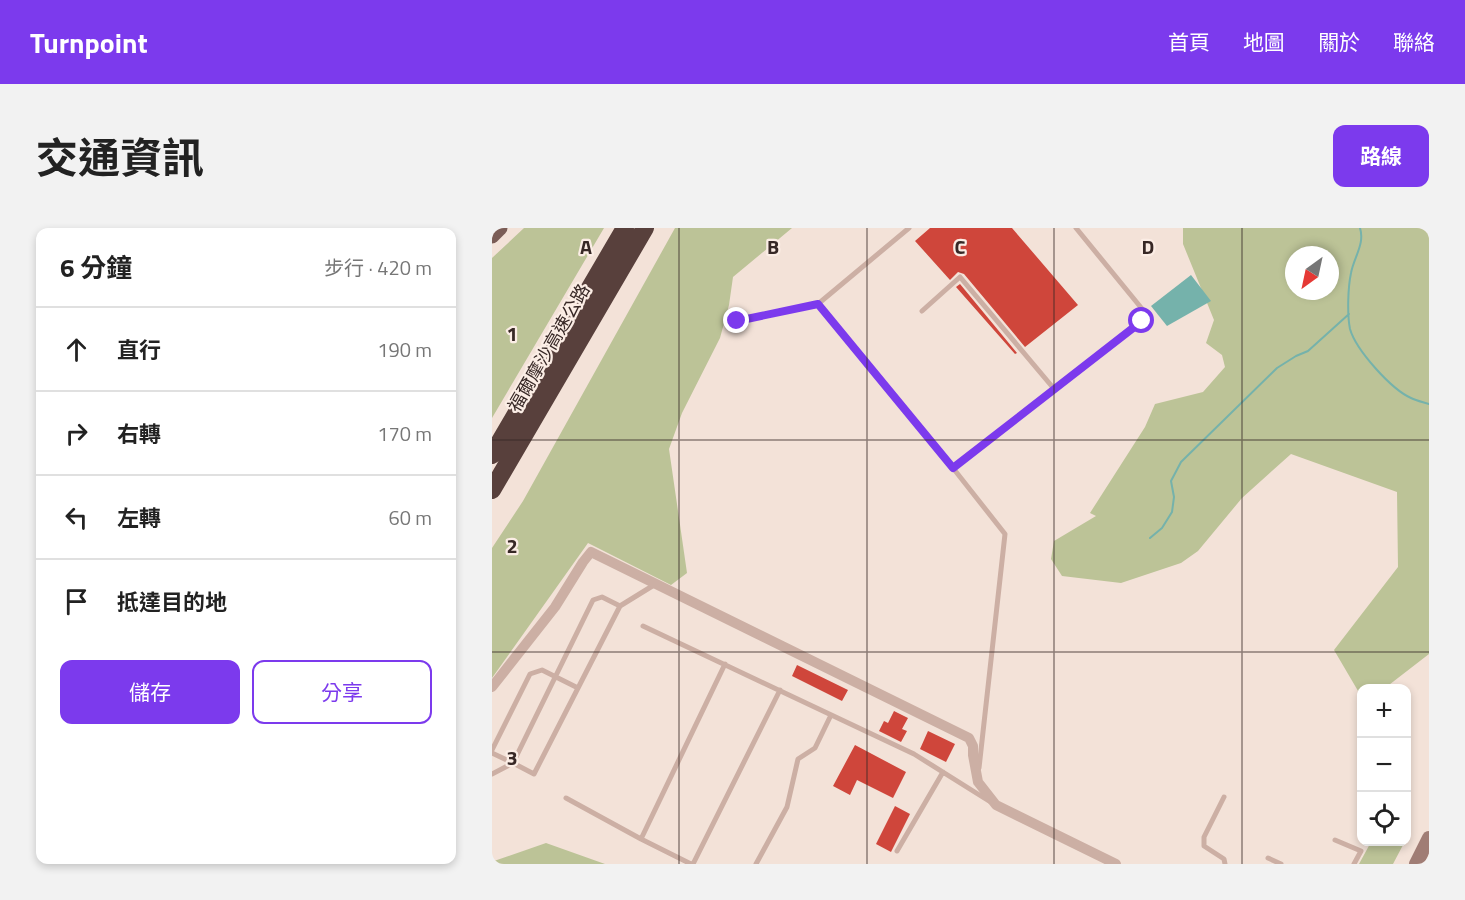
<!DOCTYPE html>
<html lang="zh-TW">
<head>
<meta charset="utf-8">
<style>
	body { margin:0; font-family:"Titillium Web","Noto Sans TC",sans-serif; background:#f2f2f2; color:#222 }
	.controls { position:absolute; right:18px; bottom:18px; display:grid; overflow:hidden; border-radius:12px; box-shadow:0 3px 9px #0003 }
	.controls button { width:54px; height:54px; display:grid; place-items:center; padding:0; border:0; border-bottom:2px solid #e0e0e0; background:#fff; color:#222; font:30px sans-serif }
	.compass { position:absolute; left:793px; top:18px; width:54px; height:54px; border-radius:50%; background:#fff; box-shadow:0 3px 9px #0003; rotate:213deg }
	.stop { position:absolute; width:18px; height:18px; margin:-14px; border:4px solid #7c3aed; border-radius:50%; background:#fff }
	.stop.end { background:#7c3aed; border-color:#fff; box-shadow:0 2px 6px #0008 }
	.list { margin:0; padding:0; list-style:none }
	h2 { display:flex; justify-content:space-between; align-items:center; height:78px; margin:0; padding:0 24px; font-size:26px }
	h2 small { font-size:20px; font-weight:400; color:#767676 }
	.list li { display:grid; grid-template-columns:39px 1fr auto; gap:18px; align-items:center; box-sizing:border-box; height:84px; padding:0 24px; border-top:2px solid #e0e0e0 }
	.list b { display:block; font-size:22px; white-space:nowrap }
	.list em { font-size:20px; font-style:normal; color:#767676 }
	.actions { display:flex; gap:12px; padding:18px 24px }
	.actions a { flex:1; padding:14px 0; border:2px solid #7c3aed; border-radius:12px; text-align:center; font-size:21px; color:#7c3aed }
	.actions .main { background:#7c3aed; color:#fff }
	.icon { flex:none; width:33px; height:33px; fill:none; stroke:currentColor; stroke-width:2; stroke-linecap:round; stroke-linejoin:round }
	.map { position:relative; flex:none; width:937px; height:636px; overflow:hidden; border-radius:12px }
	header { display:flex; align-items:center; gap:36px; box-sizing:border-box; height:84px; padding:0 30px; background:#7c3aed; color:#fff }
	header strong { font-size:28px }
	nav { display:flex; gap:33px; margin-inline-start:auto; font-size:21px }
	.intro { display:flex; align-items:center; justify-content:space-between; box-sizing:border-box; height:144px; padding:0 36px }
	h1 { margin:0; font-size:42px }
	.button { padding:15px 27px; border-radius:12px; background:#7c3aed; color:#fff; font-size:21px; font-weight:700 }
	main { display:flex; gap:36px; padding:0 36px }
	aside { flex:1; background:#fff; border-radius:12px; box-shadow:0 3px 9px #0003 }
	.map>svg:first-child { display:block }
</style>
</head>
<body>
<header>
<strong>Turnpoint</strong>
<nav><a>首頁</a><a>地圖</a><a>關於</a><a>聯絡</a></nav>
</header>
<div class="intro"><h1>交通資訊</h1><a class="button">路線</a></div>
<main>
<aside>
<h2>6 分鐘<small>步行 · 420 m</small></h2>
<ul class="list">
<li><svg class="icon" aria-label="ahead" viewBox="0 0 24 24"><path d="M12 20V5M6 11l6-6 6 6"/></svg><div><b>直行</b></div><em>190 m</em></li>
<li><svg class="icon" aria-label="right" viewBox="0 0 24 24"><path d="M7 20v-9h11M14 6l5 5-5 5"/></svg><div><b>右轉</b></div><em>170 m</em></li>
<li><svg class="icon" aria-label="left" viewBox="0 0 24 24"><path d="M17 20v-9H6M10 6l-5 5 5 5"/></svg><div><b>左轉</b></div><em>60 m</em></li>
<li><svg class="icon" aria-label="arrive" viewBox="0 0 24 24"><path d="M6 21V4h12l-3 4 3 4H6"/></svg><div><b>抵達目的地</b></div></li>
</ul>
<div class="actions"><a class="main">儲存</a><a>分享</a></div>
</aside>
<div class="map">
<svg width="937" height="636" viewBox="0 0 937 636">
	<rect width="100%" height="100%" fill="#f3e2d8"/>
	<path fill="#bcc397" fill-rule="evenodd" d="M32,0H112L0,190V30Z
		M183,0H300L241,49L237,77L228,110L190,185L177,221L195,345L179,357L96,315L0,450V320L31,273Z
		M691,0H937V426L893,460H870L869,468L842,422L906,339L905,264L799,226L750,270L706,323L689,335L629,355L570,348L559,331L562,313L604,288L598,285L653,199L663,176L711,164L733,139L730,127L714,115L722,92L691,16ZM802,27H838V63H802Z
		M879,614H905L911,617L901,636H867Z
		M54,615L113,636H2V633Z"/>
	<path fill="#75b2ab" d="M699,47L719,73L675,98L659,78Z"/>
	<g fill="none" stroke-linecap="round" stroke-linejoin="round">
		<path stroke="#75b2ab" stroke-width="2" d="M868,0C873,16 862,29 859,45C856,59 855,86 858,101C864,122 899,161 919,170C925,173 931,174 937,176
			M658,310L670,300L680,284L682,269L679,253L689,234L785,140L804,128L816,123L857,86"/>
	</g>
	<path fill="#cf463b" d="M438,0H520L586,77L533,119L472,46L466,44L458,52L423,13Z
		M468,56L525,125L523,126L464,59Z
		M305,437L356,462L350,473L300,448Z
		M402,483L416,490L410,501L415,503L409,514L387,503L392,493L396,495Z
		M436,503L463,516L454,534L428,521Z
		M363,517L414,544L401,570L365,552L358,567L341,558Z
		M403,578L418,586L399,624L384,616Z"/>
	<g fill="none" stroke-linecap="round" stroke-linejoin="round">
		<path stroke="#ccafa4" stroke-width="5" d="M326,76L417,0
			M430,83L468,49L563,162
			M245,93L326,76L461,240L513,306L487,540
			M461,240L649,93L651,82L584,0
			M128,378L110,369L101,372L21,535L42,546L128,378L162,357
			M151,398L422,526L497,573
			M0,522L38,446L50,442L86,460
			M0,525L21,535
			M0,546L21,535
			M732,569L712,609V618L732,631L733,636
			M74,570L149,611L233,436
			M149,611L199,636
			M843,612L869,623L862,636
			M405,623L451,544
			M776,630L789,636
			M201,636L288,462
			M264,636L295,579L306,531L323,520L339,487"/>
		<path stroke="#ccafa4" stroke-width="10" d="M0,459L63,379L91,334L99,324L477,510L481,518V527L486,554L504,577L624,636"/>
		<path stroke="#a07d75" stroke-width="14" d="M924,636L937,610"/>
		<path stroke="#7a5c56" stroke-width="15" d="M0,8L8,0"/>
		<path stroke="#58403c" stroke-width="18" d="M0,227L133,0
			M0,262L153,0"/>
	</g>
	<g fill="none" stroke-linecap="round" stroke-linejoin="round">
		<path stroke="#7c3aed" stroke-width="8" d="M245,93L326,76L461,240L650,93"/>
	</g>
	<path fill="none" stroke="#372826" stroke-width="1.5" stroke-opacity="0.55" d="M187,0V636M375,0V636M562,0V636M750,0V636M0,212H937M0,424H937"/>
	<g text-anchor="middle" stroke-width="4.5" stroke-linejoin="round" paint-order="stroke">
		<g font-size="18" fill="#372826" stroke="#fbede5">
			<text transform="translate(57 120) rotate(-60)" y="6">福爾摩沙高速公路</text>
		</g>
	</g>
	<g font-size="20" text-anchor="middle" font-weight="bold" fill="#372826" stroke="#fbede5" stroke-width="4.5" stroke-linejoin="round" paint-order="stroke">
		<text x="94" y="26">A</text>
		<text x="281" y="26">B</text>
		<text x="468" y="26">C</text>
		<text x="656" y="26">D</text>
		<text x="20" y="113">1</text>
		<text x="20" y="325">2</text>
		<text x="20" y="537">3</text>
	</g>
</svg>
<div class="controls">
<button>+</button>
<button>−</button>
<button><svg class="icon" aria-label="locate" viewBox="0 0 24 24"><circle cx="12" cy="12" r="6"/><path d="M12 2v4M12 18v4M2 12h4M18 12h4"/></svg></button>
</div>
<svg class="compass" viewBox="-18 -18 36 36"><path d="M0-13l5 13h-10z" fill="#e53935"/><path d="M0 13l5-13h-10z" fill="#767676"/></svg>
<div class="stop" style="left:650px;top:93px"></div>
<div class="stop end" style="left:245px;top:93px"></div>
</div>
</main>
</body>
</html>
